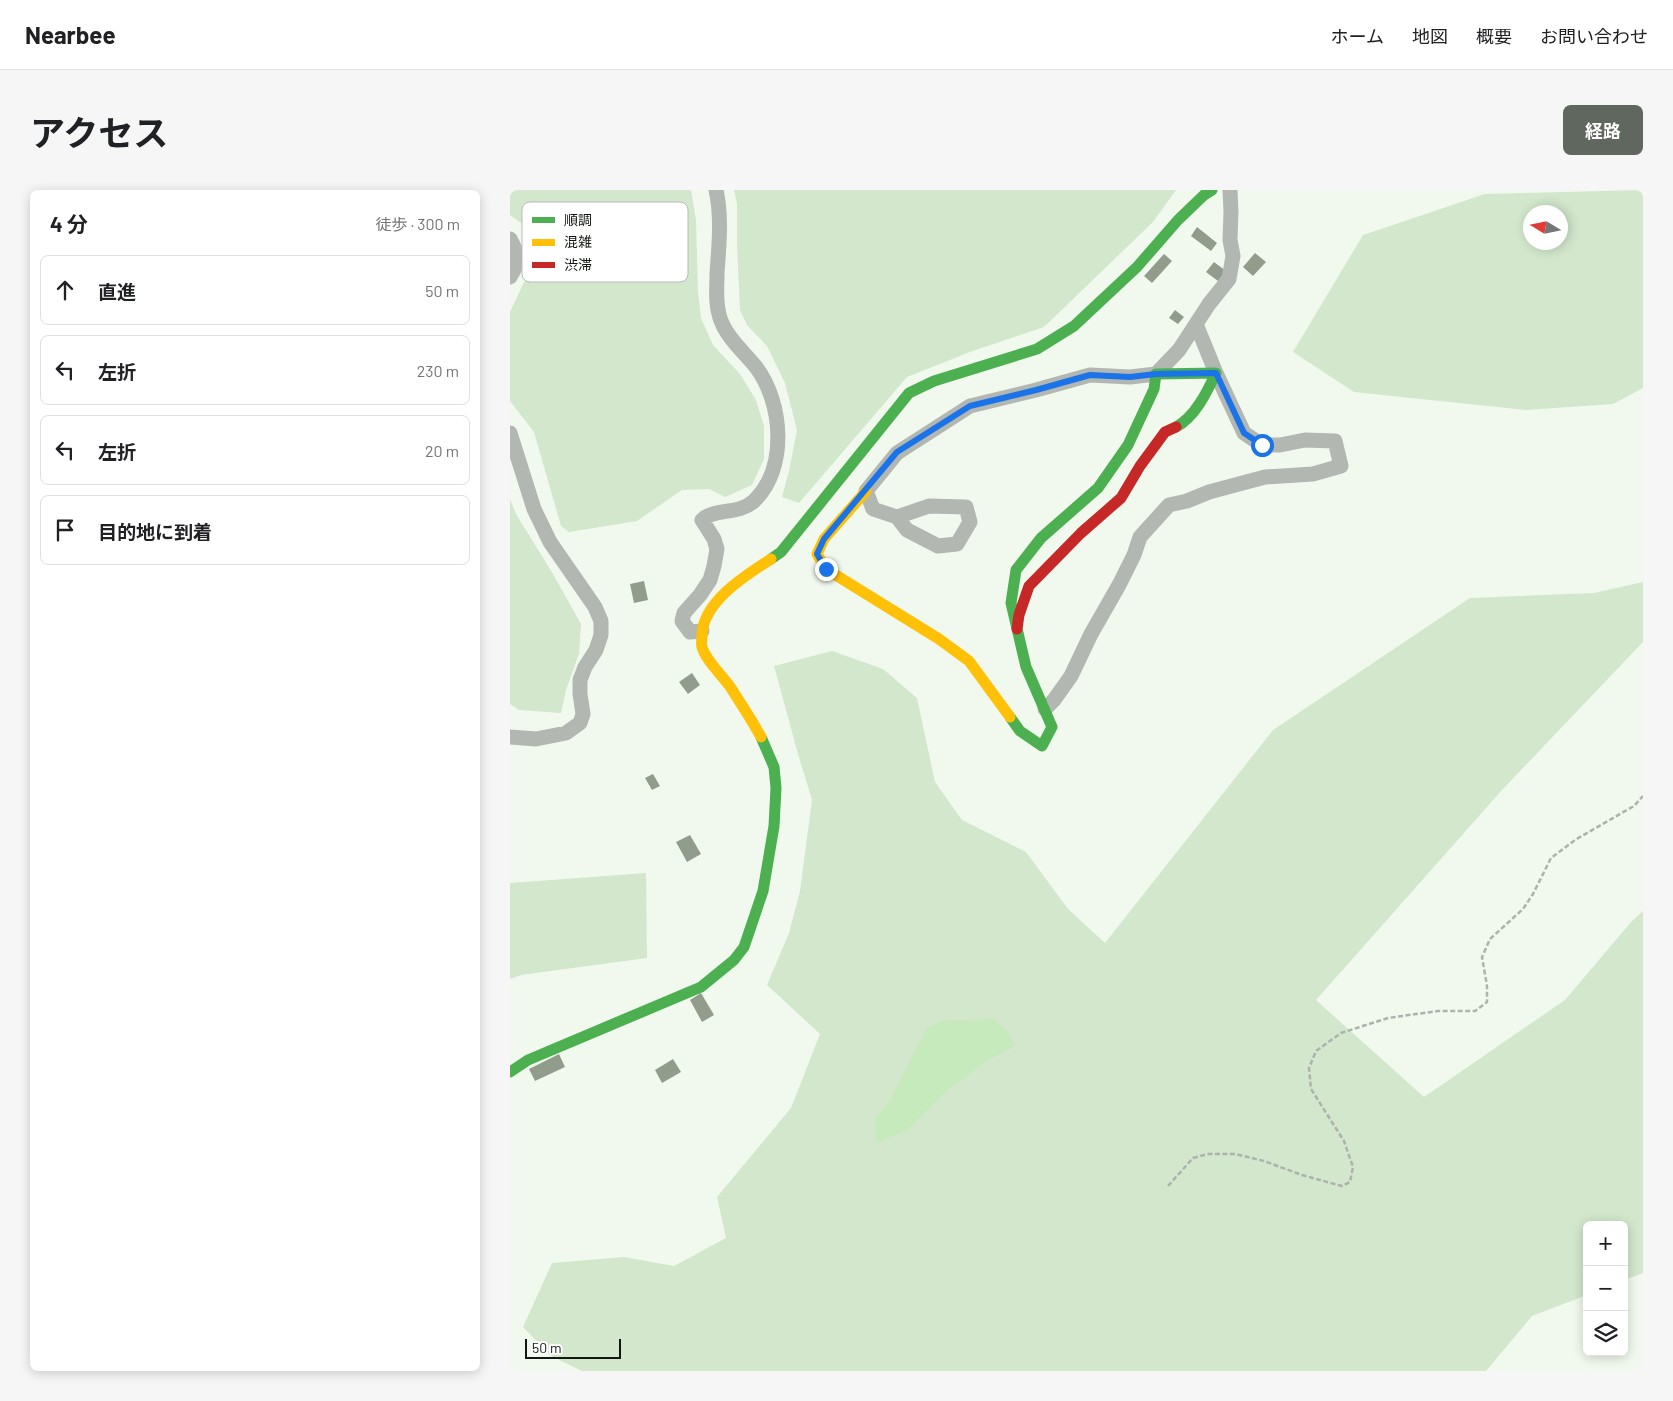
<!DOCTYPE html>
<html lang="ja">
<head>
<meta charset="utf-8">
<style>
	body { margin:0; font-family:Barlow,"Noto Sans JP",sans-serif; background:#f6f6f6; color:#202124 }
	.controls { position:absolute; right:15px; bottom:15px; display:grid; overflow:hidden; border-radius:8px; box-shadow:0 2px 12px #0003 }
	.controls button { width:45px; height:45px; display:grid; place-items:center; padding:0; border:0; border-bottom:1px solid #e0e0e0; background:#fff; color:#202124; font:25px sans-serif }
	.compass { position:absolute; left:1013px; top:15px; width:45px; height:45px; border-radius:50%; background:#fff; box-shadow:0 2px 12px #0003; rotate:280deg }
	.scale { position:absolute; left:15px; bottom:12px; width:96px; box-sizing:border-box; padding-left:5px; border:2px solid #121811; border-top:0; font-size:14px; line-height:18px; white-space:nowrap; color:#121811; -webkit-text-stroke:4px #fff; paint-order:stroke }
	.stop { position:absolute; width:15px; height:15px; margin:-11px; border:4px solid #1a73e8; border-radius:50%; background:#fff }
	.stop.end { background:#1a73e8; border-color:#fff; box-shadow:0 1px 5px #0008 }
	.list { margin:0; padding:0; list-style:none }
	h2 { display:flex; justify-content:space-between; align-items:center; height:65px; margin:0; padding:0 20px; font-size:21px }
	h2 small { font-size:16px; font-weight:400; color:#757577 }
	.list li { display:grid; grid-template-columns:32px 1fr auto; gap:15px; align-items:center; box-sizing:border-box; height:70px; margin:0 10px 10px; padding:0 10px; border:1px solid #e0e0e0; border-radius:8px }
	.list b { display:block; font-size:19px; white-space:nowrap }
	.list em { font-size:16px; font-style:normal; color:#757577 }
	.icon { flex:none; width:28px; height:28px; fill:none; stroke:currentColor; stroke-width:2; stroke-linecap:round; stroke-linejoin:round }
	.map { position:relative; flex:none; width:1133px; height:1181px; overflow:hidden; border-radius:8px }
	header { display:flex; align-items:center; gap:30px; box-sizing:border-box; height:70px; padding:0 25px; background:#fff; border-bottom:1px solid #e0e0e0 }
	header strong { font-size:24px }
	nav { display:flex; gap:28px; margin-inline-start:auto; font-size:18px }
	.intro { display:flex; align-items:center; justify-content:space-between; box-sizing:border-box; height:120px; padding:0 30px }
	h1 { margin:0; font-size:35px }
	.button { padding:12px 22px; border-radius:8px; background:#60675e; color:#fff; font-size:18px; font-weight:700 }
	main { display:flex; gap:30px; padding:0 30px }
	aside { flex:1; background:#fff; border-radius:8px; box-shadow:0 2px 12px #0003 }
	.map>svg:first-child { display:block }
</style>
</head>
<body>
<header>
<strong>Nearbee</strong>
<nav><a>ホーム</a><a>地図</a><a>概要</a><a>お問い合わせ</a></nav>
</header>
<div class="intro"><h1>アクセス</h1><a class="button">経路</a></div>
<main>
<aside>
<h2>4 分<small>徒歩 · 300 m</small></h2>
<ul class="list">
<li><svg class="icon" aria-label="ahead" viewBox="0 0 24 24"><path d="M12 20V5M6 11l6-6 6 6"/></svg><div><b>直進</b></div><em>50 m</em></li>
<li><svg class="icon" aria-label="left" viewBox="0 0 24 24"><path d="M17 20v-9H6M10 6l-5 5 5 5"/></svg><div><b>左折</b></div><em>230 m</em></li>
<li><svg class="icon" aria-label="left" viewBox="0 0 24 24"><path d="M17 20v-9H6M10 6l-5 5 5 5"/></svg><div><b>左折</b></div><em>20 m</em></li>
<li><svg class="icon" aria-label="arrive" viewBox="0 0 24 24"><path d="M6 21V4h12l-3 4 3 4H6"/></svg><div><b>目的地に到着</b></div></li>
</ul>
</aside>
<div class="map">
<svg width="1133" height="1181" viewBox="0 0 1133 1181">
	<rect width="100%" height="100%" fill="#f1f9ee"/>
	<path fill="#d2e7cc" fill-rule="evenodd" d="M0,0H181L186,30L188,101L191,128L203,155L230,184L246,210L254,236V269L242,295L215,307L199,299L172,300L127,331L59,342L51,336L24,242L0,211V122L23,73L20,46L14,35L0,25Z
		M224,0H666L643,32L534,137L460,162L397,187L289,313L272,307L279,281L287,240L275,193L257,156L237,135L230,120L227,56V14Z
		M1133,0V198L1103,214L1016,220L844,202L783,162L853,45L975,4ZM1021,22H1050V52H1021Z
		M0,309L6,324L43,384L71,434L69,464L56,500L51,523L9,520L0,514Z
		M1133,392V452L992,600L806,810L914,907L1055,810L1121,732L1133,721V1083L1114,1090V1035H1077V1105L1022,1126L976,1181H72L41,1166L13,1137L42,1073L114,1067L164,1076L216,1048L207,1007L281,918L310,844L257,795L279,743L290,701L302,610L288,564L264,476L322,461L373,479L407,508L425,592L452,630L516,662L558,719L595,753L763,540L960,408L1084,403Z
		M136,683L137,768L11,785L0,789V693Z"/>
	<path fill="#c7eabd" d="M483,828L499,843L505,856L478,870L439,899L398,940L366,953L365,929L381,909L417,838L434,830L454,831Z"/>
	<path fill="#919c8d" d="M687,37L707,53L701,61L681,46Z
		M745,63L756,72L743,86L733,77Z
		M654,64L662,71L642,93L634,86Z
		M704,72L716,81L708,91L696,82Z
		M665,120L674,127L668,134L659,128Z
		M134,391L138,410L124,413L120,394Z
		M182,483L190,495L178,504L169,492Z
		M143,584L150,596L142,600L135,588Z
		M180,645L191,664L177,672L166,652Z
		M191,803L204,825L192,832L180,810Z
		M49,864L55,877L25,891L19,879Z
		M163,869L171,882L152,893L145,880Z"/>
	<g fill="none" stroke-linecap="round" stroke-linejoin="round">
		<path stroke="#aeb2ad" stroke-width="2.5" stroke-dasharray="5 2.5" stroke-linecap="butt" d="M658,996L683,968L698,964H725L754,971L792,985L832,996L840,992L843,977L834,951L801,899L799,878L806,861L831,843L878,828L928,821H965L977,812V796L972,767L980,749L1013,719L1023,704L1041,668L1065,650L1124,616L1133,606"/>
		<path stroke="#b3b7b2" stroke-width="15" d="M0,49C9,65 10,71 0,87
			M0,243L24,319L40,352L85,417L91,431V445L86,460L75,477L70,490V504L73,524L70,533L56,543L26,549L0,547
			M387,327L419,316L456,317L460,332L447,354L428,356L397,340L387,327L363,319L356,301L387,263L460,216L526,200L580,185L620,187L646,184L669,160L699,114L719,89L723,66L720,50L721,22L720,0
			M192,441L180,442L172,431L174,423L190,405L200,390L204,376L207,359L204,349L192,330C203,318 229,325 244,311C278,278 273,213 246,177C234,162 216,147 210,128C205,113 207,99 207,83C209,55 212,27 206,0
			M535,519L544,510L561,486L581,444L609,395L624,365L630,347L659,315L677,311L699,302L755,287L803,284L831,276L825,251L795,250L770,255H752L734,243L706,183L686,134"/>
		<path stroke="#4caf50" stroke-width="11" d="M261,369L271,362L399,203L424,191L527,159L564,136L627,77L668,30L694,5L702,0
			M500,527L510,541L532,556L542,537L516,477L501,413L506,380L531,348L588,298L618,255L644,199L646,184L706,183C697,202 685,227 666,237
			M0,882L18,870L191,797L224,770L234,757L253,701L264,636L266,598L264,577L251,547"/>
		<path stroke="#ffc107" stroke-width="11" d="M356,301L314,349L307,364L316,379L429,449L459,471L500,527
			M251,547C242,530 231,514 221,498C213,486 196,471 192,457C191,454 192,449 192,446C192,412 236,385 261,369"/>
		<path stroke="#c62828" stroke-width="11" d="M507,439L509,425L519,396L571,343L611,308L630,276L655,242L666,237"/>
	</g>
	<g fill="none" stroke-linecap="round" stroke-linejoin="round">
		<path stroke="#1a73e8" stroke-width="6" d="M316,379L307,364L314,349L387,262L460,216L526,200L580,185L620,187L646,184L706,183L734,243L752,255"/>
	</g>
	<rect x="12" y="12" width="166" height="80" rx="8" fill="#fff" stroke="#b8bab8" stroke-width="1"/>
	<rect x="22" y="27" width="23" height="6" fill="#4caf50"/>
	<rect x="22" y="49" width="23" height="7" fill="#ffc107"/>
	<rect x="22" y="72" width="23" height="6" fill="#c62828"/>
	<g font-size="14" fill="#121811">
		<text x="54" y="35">順調</text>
		<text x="54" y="57">混雑</text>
		<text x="54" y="80">渋滞</text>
	</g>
</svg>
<div class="controls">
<button>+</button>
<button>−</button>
<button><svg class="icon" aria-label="layers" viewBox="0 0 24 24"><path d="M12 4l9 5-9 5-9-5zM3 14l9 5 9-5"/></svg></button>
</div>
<svg class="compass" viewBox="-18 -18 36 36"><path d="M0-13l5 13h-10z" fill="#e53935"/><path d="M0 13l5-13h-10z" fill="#757577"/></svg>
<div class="scale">50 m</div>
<div class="stop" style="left:752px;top:255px"></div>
<div class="stop end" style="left:316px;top:379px"></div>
</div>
</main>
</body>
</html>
